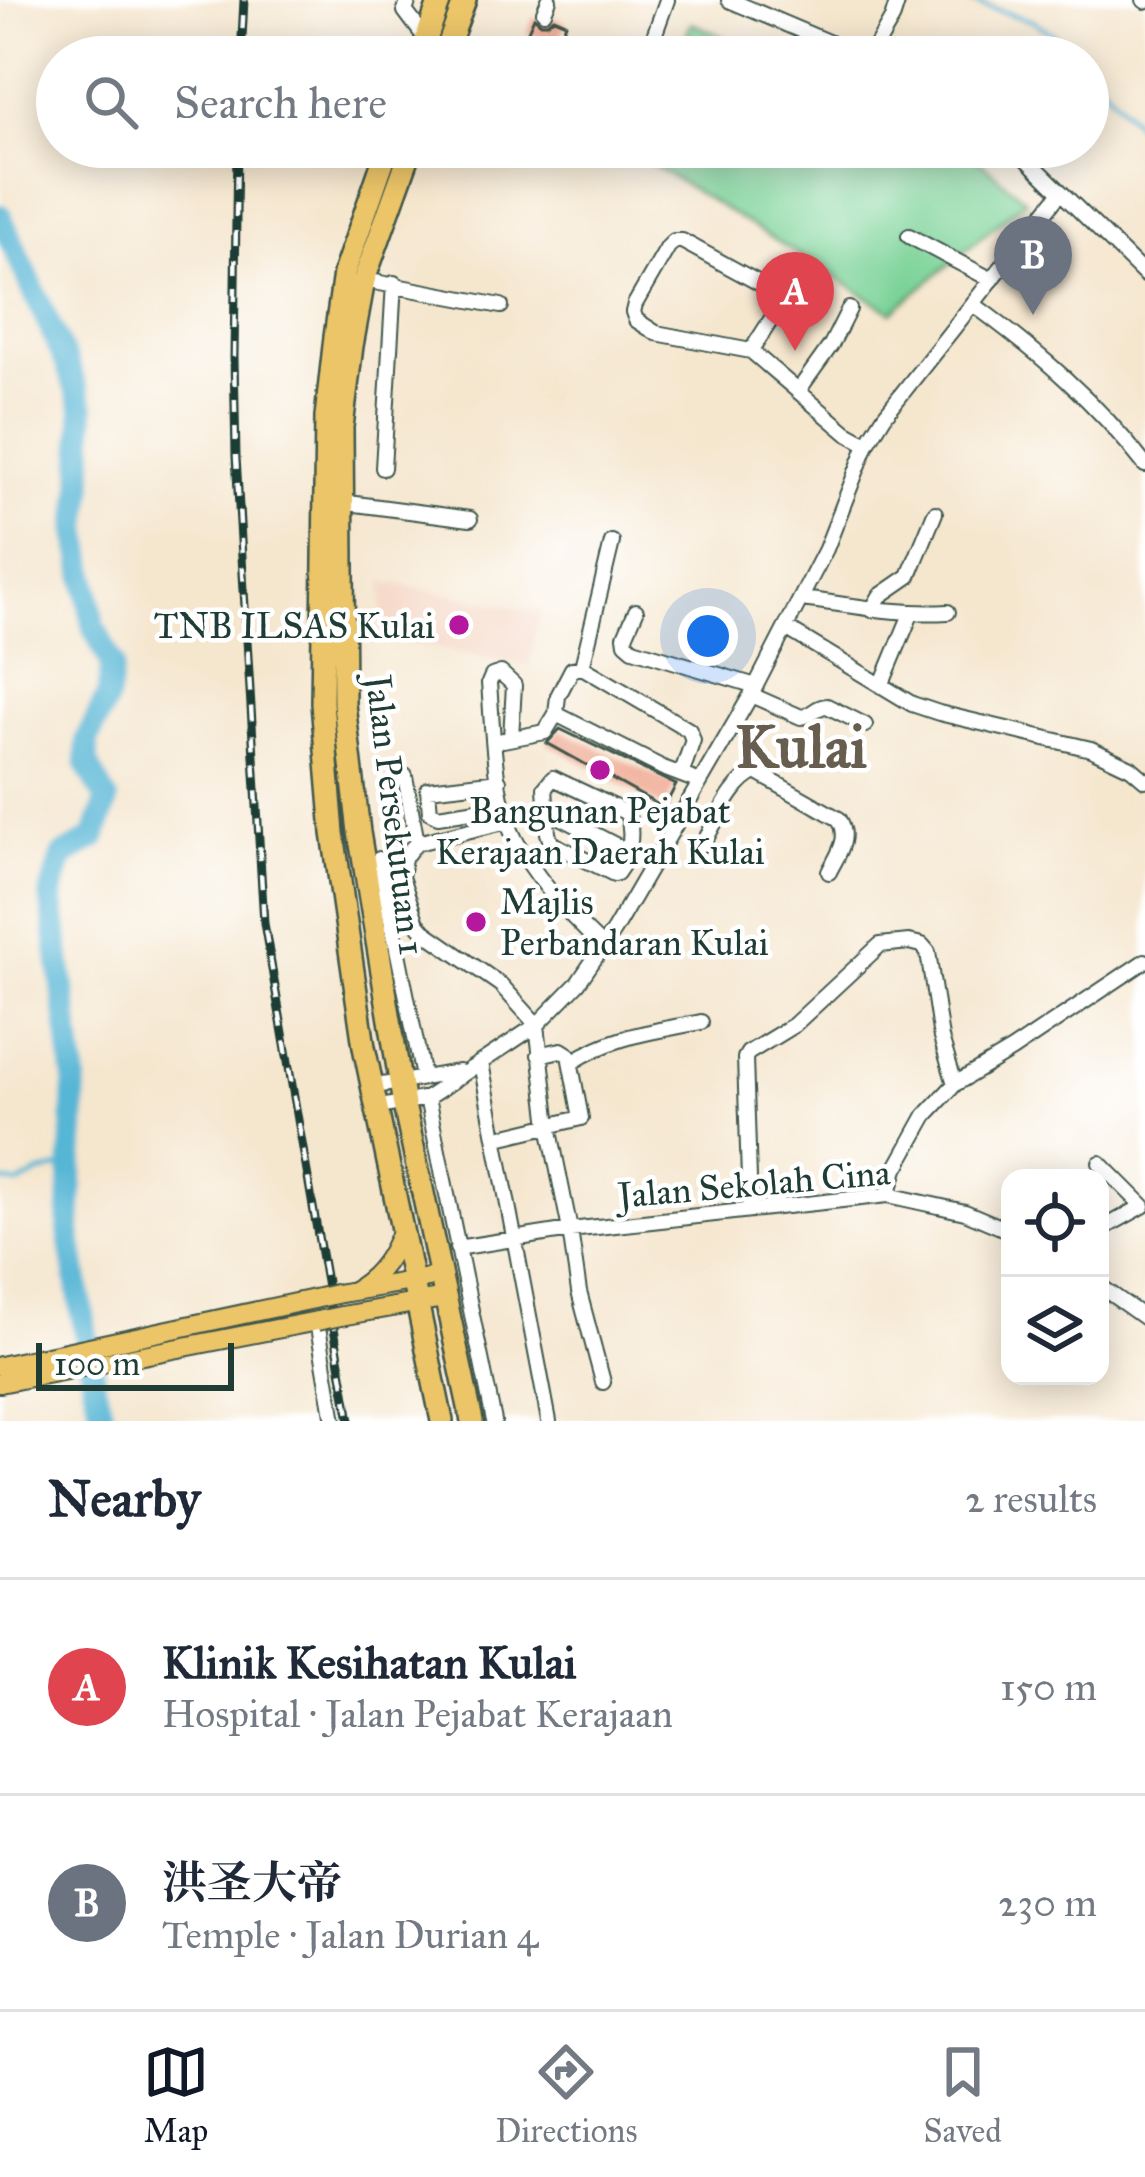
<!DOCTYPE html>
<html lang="en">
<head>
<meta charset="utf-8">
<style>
	body { margin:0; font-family:"IM FELL Great Primer","Noto Serif SC",serif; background:#f2f2f3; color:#1f2937 }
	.controls { position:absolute; right:36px; bottom:36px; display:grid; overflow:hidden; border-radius:24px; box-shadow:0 6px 30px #0003 }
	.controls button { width:108px; height:108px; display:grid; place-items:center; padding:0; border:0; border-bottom:3px solid #e0e1e3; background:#fff; color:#1f2937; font:60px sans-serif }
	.scale { position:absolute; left:36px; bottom:30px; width:198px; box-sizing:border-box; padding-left:12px; border:6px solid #1f3d34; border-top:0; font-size:33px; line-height:42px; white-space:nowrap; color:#1f3d34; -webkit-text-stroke:9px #fff; paint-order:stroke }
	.you { position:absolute; left:708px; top:636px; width:42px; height:42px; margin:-30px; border:9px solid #fff; border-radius:50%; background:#1a73e8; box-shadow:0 0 0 18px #1a73e833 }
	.badge { display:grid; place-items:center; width:78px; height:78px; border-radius:50%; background:#111827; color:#fff; font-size:39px; font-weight:700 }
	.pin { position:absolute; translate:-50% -99px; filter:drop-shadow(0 3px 6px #0008) }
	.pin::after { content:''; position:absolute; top:63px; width:42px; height:36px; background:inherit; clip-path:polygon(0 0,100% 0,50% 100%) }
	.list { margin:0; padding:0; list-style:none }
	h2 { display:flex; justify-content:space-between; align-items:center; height:156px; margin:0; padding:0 48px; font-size:51px }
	h2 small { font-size:39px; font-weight:400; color:#747a83 }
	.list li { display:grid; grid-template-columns:78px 1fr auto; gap:36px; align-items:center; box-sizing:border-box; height:216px; padding:0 48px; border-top:3px solid #e0e1e3 }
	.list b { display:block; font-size:45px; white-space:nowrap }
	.list p { margin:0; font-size:39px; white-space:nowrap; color:#747a83 }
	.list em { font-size:39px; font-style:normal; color:#747a83 }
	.icon { flex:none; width:66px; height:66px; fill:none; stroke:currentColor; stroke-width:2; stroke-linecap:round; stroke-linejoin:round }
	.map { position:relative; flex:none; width:1145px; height:1421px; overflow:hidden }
	.search { position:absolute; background:#fff; box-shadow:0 6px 30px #0003; left:36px; right:36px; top:36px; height:132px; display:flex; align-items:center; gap:30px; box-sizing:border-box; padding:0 42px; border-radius:66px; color:#747a83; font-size:45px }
	.sheet { height:588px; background:#fff }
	nav { display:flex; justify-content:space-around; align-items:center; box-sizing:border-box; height:168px; border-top:3px solid #e0e1e3; background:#fff; font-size:33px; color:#747a83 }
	nav a { display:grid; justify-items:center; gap:6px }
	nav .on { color:#111827 }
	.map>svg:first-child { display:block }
</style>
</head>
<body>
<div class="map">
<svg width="1145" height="1421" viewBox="0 0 1145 1421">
	<rect width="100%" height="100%" fill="#fff"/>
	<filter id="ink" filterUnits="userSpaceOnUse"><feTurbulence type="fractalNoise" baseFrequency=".00833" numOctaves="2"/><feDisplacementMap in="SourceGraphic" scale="24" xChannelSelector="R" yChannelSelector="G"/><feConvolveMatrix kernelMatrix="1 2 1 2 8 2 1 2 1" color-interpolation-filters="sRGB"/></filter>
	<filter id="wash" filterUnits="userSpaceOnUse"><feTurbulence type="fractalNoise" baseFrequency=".004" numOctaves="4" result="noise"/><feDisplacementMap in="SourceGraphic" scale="48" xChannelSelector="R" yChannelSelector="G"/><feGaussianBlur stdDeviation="2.7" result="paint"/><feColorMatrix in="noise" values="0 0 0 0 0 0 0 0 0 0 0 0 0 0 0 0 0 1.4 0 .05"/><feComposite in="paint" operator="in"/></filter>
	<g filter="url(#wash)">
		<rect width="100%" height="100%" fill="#f5e6ce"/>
		<path fill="#f4d3c0" d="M382,581L540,612L529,666L382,638Z"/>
		<path fill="#7cd398" stroke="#4e8866" stroke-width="3" d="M691,23L769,57H678Z
			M641,147H963L1026,200L892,312L638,156Z"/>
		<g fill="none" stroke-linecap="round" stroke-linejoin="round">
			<path stroke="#56b6d5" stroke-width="4.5" d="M964,0L1033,21L1053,34L1079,57
				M1088,67L1145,135
				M0,1181L19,1184L38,1174L72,1164"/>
			<path stroke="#56b6d5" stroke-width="24" d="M0,216L67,364L83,407V484L78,527L93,625L112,665L108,696L87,740V764L107,801L94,838L62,857L51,894L75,1081L69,1231L94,1385L104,1421"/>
		</g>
		<g id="blocks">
			<path fill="#ed9b80" d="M534,17L541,23H547L554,18L566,23L556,47L527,33Z
				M560,729L676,785L664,808L547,743Z"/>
		</g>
	</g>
	<g filter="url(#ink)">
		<use href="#blocks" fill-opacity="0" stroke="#3f564b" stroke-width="3"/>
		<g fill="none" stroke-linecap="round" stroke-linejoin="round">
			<g stroke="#3f564b" stroke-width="18">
				<path id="minor" d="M409,0L405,11L426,39
					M729,0L863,57
					M1144,0L1145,1
					M544,12L549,0
					M654,36L667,0
					M870,57L892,19L898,0
					M1015,147L1145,275
					M909,236L992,280
					M364,280L501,306
					M973,304C1038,352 1096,401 1145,465
					M751,351L656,333L636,320L633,312L635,304L668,247L674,241H682L783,296L781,304L751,351L847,433L867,444
					M798,391L831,345L849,309
					M383,468L394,283
					M341,502L470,519
					M802,599C852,605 897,615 948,612
					M872,610L880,596L909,576L935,513
					M636,611L625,636L626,643L633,649L756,686
					M786,628L912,704L939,713L1091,749L1131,768L1145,780
					M582,667L612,542
					M881,686L911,614
					M751,695L801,717C811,717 815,706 827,706L865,725
					M556,714L558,696L572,669L582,667L689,730L693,740L681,775
					M511,738L514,685L501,673L492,676L489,683C493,731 493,796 515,839C535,879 571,917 603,947
					M503,740L545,732L556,714L663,768L700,782
					M405,776L417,843
					M553,778L627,813C634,834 630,856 617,873L614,874L551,843L548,833L545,788Z
					M499,781L428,789L430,812L438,816L503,806
					M545,809L652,864
					M508,821L417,843L411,849L404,858L401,877L417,923L426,933L501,985L537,1025L549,1126L570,1230L579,1292L603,1382
					M703,844C717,821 731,782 756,772L839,819C851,838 838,854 829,872
					M379,859L423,1077
					M572,1062C615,1035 652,1032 701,1022
					M481,1063L549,1421
					M371,1086C401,1084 429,1076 459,1072
					M427,1098L494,1421
					M375,1108L427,1098L537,1025L578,983L614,930L751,695L826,549L867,444L885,415L1061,192
					M498,1138L581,1118L569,1055L561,1050L539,1055
					M888,1195L896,1169L926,1115L955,1084L1012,1050L1145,961
					M750,1209L745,1058L748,1053L794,1025L880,945L909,942L922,945L928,952L941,1038L955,1084
					M1100,1230L1143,1206L1100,1163
					M457,1248L570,1230L888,1195L965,1212L1010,1231
					M1100,1286L1145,1318
					M317,1321L334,1421"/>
			</g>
			<g stroke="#3f564b" stroke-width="22">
				<path id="major" d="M360,1287C381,1273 392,1255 401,1232
					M336,1294L440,1276
					M341,1316L444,1298
					M0,1366L314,1299
					M0,1383L317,1321"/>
			</g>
			<g stroke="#3f564b" stroke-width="26">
				<path id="highway" d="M420,57L440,0
					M444,57L465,0
					M388,147L344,273L335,337L326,417L322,703L333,833L364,1047L442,1421
					M412,147L364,280L352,346L342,427L344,704L359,832L404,1105L472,1421"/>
			</g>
			<path stroke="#3f564b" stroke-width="3" stroke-dasharray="9 9" stroke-linecap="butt" d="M901,162L908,147"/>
			<use href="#minor" stroke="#fff" stroke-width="14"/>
			<use href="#major" stroke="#ecc569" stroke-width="18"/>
			<use href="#highway" stroke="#ecc569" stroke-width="21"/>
			<g stroke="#1f3d34" stroke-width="9">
				<path id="rail" d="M241,57L244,0
					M237,147L234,357L236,457L264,923L350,1421"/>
			</g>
			<use href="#rail" stroke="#fff" stroke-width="4.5" stroke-dasharray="14" stroke-linecap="butt"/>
			<g stroke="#3f564b" stroke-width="22" stroke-linecap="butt">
				<path id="major-bridge" d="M314,1299L336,1294
					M317,1321L341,1316"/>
			</g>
			<use href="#major-bridge" stroke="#ecc569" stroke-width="18"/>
		</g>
	</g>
	<g fill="#b5179e" stroke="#fff" stroke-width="4.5">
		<circle cx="459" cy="625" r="12"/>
		<circle cx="600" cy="770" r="12"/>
		<circle cx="476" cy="922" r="12"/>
	</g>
	<g text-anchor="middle" stroke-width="9" stroke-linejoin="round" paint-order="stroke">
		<g font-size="36" fill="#1f3d34" stroke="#fff" text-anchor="end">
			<text x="435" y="638">TNB ILSAS Kulai</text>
			<text x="600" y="823" text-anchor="middle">Bangunan Pejabat<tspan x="600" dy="41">Kerajaan Daerah Kulai</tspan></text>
			<text x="500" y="914" text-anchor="start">Majlis<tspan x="500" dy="41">Perbandaran Kulai</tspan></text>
		</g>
		<g font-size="36" fill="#1f3d34" stroke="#fff">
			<text transform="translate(396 815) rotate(83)" y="13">Jalan Persekutuan 1</text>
			<text transform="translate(754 1183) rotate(-5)" y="13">Jalan Sekolah Cina</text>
		</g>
		<g font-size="60" font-weight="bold" fill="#675e4f" stroke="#fff">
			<text x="801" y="767">Kulai</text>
		</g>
	</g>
</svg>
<div class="controls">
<button><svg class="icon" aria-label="locate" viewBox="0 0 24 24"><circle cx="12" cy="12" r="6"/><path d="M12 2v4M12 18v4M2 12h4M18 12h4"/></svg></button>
<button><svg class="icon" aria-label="layers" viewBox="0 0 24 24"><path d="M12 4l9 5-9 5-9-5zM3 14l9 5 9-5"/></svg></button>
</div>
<div class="scale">100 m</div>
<div class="you"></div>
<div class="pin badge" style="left:795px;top:351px;background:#e0444e">A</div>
<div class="pin badge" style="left:1033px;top:315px;background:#6b7280">B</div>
<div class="search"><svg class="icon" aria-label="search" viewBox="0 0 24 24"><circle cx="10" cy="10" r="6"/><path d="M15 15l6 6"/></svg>Search here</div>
</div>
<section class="sheet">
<h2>Nearby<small>2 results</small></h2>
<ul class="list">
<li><span class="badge" style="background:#e0444e">A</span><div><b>Klinik Kesihatan Kulai</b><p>Hospital · Jalan Pejabat Kerajaan</p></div><em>150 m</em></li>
<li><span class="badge" style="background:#6b7280">B</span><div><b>洪圣大帝</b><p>Temple · Jalan Durian 4</p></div><em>230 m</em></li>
</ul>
</section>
<nav>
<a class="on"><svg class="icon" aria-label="map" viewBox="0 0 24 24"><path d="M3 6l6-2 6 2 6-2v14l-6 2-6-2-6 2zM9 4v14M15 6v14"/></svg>Map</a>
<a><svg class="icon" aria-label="directions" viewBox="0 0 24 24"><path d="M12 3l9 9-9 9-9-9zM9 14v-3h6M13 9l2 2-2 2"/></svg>Directions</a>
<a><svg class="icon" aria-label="saved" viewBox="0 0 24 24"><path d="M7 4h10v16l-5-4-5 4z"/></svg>Saved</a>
</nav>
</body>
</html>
